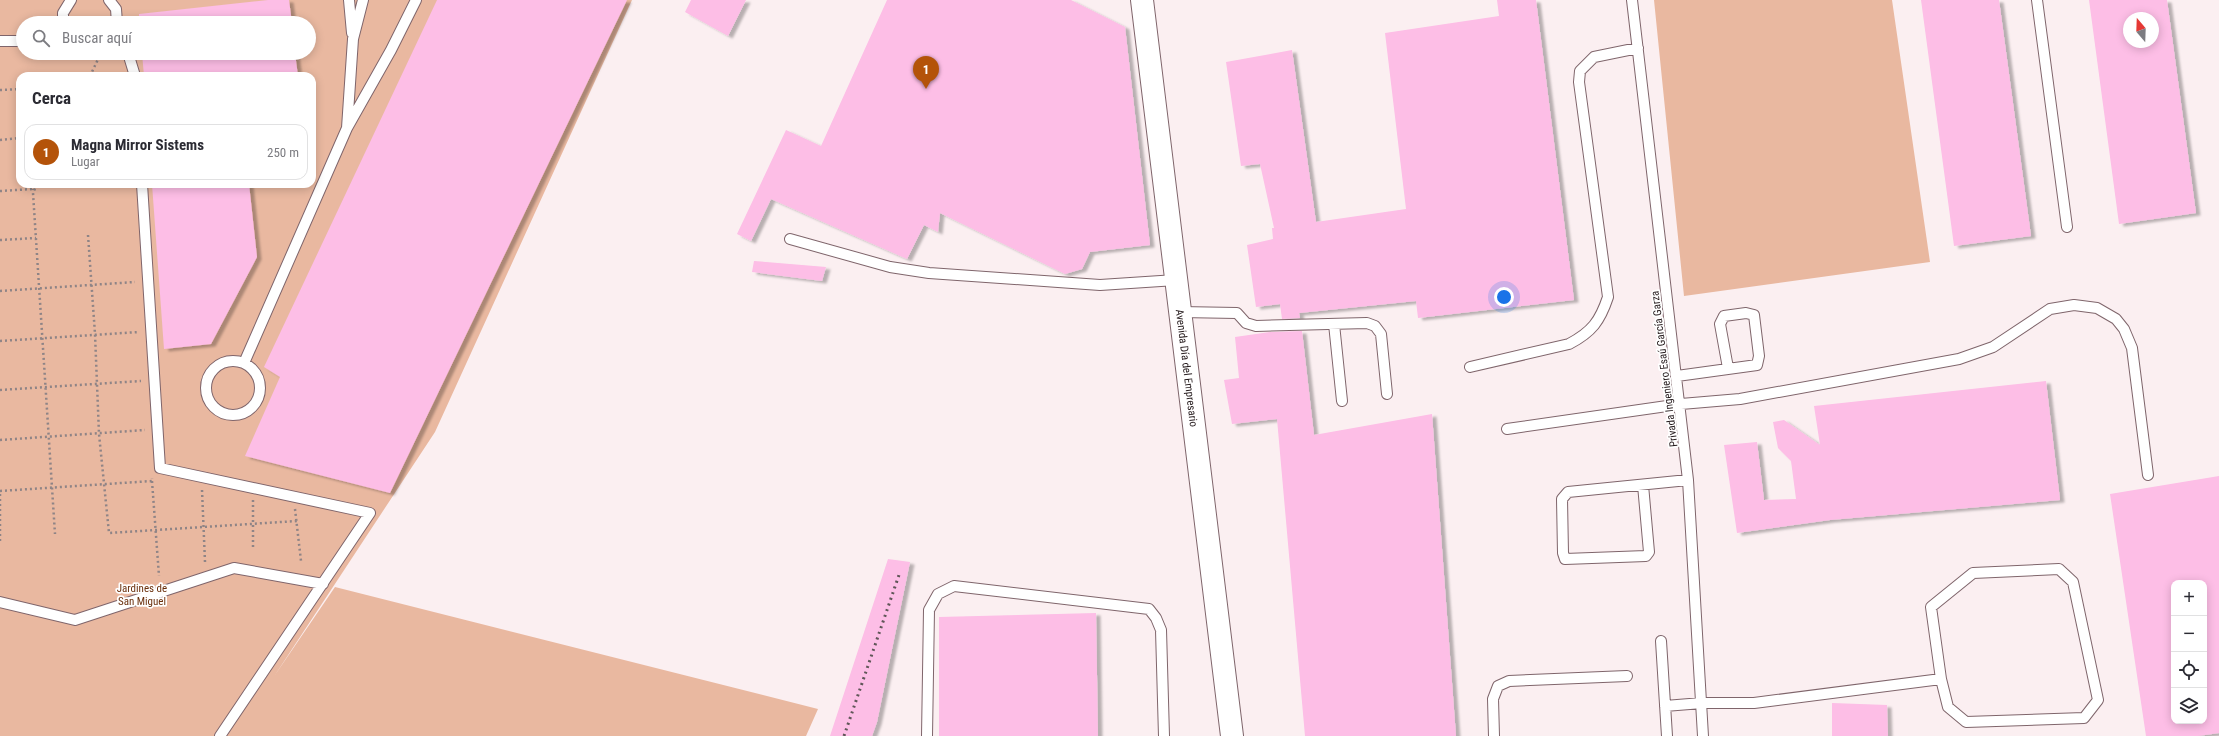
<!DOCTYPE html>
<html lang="es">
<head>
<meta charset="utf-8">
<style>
	body { margin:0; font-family:"Roboto Condensed",sans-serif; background:#f7f7f7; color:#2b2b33 }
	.controls { position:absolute; right:12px; bottom:12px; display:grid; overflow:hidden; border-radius:8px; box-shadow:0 2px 10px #0003 }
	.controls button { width:36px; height:36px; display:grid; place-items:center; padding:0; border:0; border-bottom:1px solid #e1e1e2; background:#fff; color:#2b2b33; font:20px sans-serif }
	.compass { position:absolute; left:2123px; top:12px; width:36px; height:36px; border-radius:50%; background:#fff; box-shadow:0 2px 10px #0003; rotate:341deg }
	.you { position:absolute; left:1504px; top:297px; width:14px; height:14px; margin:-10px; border:3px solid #fff; border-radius:50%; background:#1a73e8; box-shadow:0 0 0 6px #1a73e833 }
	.badge { display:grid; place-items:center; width:26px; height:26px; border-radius:50%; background:#b45309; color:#fff; font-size:13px; font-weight:700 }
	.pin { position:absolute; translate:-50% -33px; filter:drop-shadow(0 1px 2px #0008) }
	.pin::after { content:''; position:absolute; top:21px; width:14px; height:12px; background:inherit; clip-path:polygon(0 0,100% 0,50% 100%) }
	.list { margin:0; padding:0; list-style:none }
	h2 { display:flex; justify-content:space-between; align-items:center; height:52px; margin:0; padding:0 16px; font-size:17px }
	h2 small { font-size:13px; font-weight:400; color:#7c7c81 }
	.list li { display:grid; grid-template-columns:26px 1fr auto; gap:12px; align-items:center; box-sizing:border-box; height:56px; margin:0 8px 8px; padding:0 8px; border:1px solid #e1e1e2; border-radius:12px }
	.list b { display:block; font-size:15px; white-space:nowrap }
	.list p { margin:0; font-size:13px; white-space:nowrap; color:#7c7c81 }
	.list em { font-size:13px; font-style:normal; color:#7c7c81 }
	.icon { flex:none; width:22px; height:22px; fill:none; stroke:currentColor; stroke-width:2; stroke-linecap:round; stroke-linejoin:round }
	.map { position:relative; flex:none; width:2219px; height:736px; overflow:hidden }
	.search { position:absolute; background:#fff; box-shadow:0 2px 10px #0003; left:16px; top:16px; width:300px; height:44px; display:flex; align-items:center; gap:10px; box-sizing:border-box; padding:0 14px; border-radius:22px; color:#7c7c81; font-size:15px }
	.panel { position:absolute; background:#fff; box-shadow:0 2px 10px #0003; left:16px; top:72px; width:300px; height:116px; border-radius:12px }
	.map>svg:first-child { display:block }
</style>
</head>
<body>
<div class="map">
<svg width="2219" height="736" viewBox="0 0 2219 736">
	<defs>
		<filter id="shadow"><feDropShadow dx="4.5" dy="2.5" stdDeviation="1" flood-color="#0004"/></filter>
	</defs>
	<rect width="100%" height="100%" fill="#fbeff1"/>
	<path fill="#e9b8a0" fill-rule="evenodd" d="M0,0H632L435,432L275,675L335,587L818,709L806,736H0ZM23,23H309V53H23ZM20,76H312V184H20Z
		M1654,0H1892L1930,262L1684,296Z"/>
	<path fill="#fdbee6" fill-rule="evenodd" filter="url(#shadow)" d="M268,0H289L292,23H139V14Z
		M437,0H627L390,493L245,456L280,377L264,367Z
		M691,0H746L728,36L685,12Z
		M887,0H1071L1125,27L1150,245L1090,252L1082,269L1065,274L940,213L938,232L924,225L907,259L771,199L751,241L737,234L786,130L821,146Z
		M1497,0H1536L1574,300L1418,318L1416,301L1299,313L1300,318L1282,319L1280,304L1256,307L1247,245L1273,239L1272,228H1274L1260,164L1241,166L1226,62L1292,50L1316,222L1406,209L1385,33L1499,16Z
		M1921,0H1999L2031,236L1954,246Z
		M2089,0H2167L2196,213L2119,224ZM2129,18H2153V42H2129Z
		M142,53H295L298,76H144Z
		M152,184H249L257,257L211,344L164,349Z
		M754,261L826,267L822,281L752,272Z
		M1302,331L1314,435L1432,414L1456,736H1305L1277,419L1232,424L1224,380L1239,378L1235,337L1270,332Z
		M2046,381L2060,500L1830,520L1737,533L1724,445L1757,442L1764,500L1796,499L1791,461L1778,448L1773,422L1784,420L1820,445L1814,406Z
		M2219,476V733L2198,736H2146L2110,494ZM2174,583H2204V721H2174Z
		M888,559L910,562L877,722L872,736H830Z
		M1096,613L1098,736H939V617Z
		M1832,703L1887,705L1888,736H1832Z"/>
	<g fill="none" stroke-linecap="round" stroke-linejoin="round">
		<g stroke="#7f656b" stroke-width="12">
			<path id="service" d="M109,0L116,9L117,23
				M349,0L352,33
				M363,0L353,39L347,128L391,50L416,0
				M1632,0L1688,480L1703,736
				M2037,0L2067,227
				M63,23V13L71,0
				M0,41H23
				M128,53L135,76
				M142,184L160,468L370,513L220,736
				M790,239L890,267L929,273L1100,285L1176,280
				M1180,312L1237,313L1246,323L1256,326L1367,323L1375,326L1381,334L1387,394
				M1334,324L1342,401
				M206 388a27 27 0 1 1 54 0a27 27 0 1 1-54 0Z
				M244,363L347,128
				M1470,367L1569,344C1592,332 1600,321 1608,297L1579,82L1580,71L1594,57L1638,48
				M1677,376L1757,365L1759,356L1754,315L1746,313L1724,316L1720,324L1728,368
				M1507,429L1681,404L1740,399L1959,359L1993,347L2050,309L2074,305L2097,308L2116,319L2124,329L2132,348L2148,475
				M1643,485L1649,552L1646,556L1565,559L1563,553L1562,499L1568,492L1688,480
				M2059,569L2073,582L2098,700L2084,718L1966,722L1948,707L1941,679L1931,607L1973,573Z
				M0,602L75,620L234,568L323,584
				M1661,641L1667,736
				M1665,706L1702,703H1754L1941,679
				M927,736L929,610L938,594L954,586L1149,609L1156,618L1161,630L1164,736
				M1494,736L1493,699L1498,686L1509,681L1627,676"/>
		</g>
		<g stroke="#7f656b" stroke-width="24">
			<path id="tertiary" d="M1142,0L1232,736"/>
		</g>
		<path stroke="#8f8486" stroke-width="2.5" stroke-dasharray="2 3" stroke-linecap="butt" d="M90,76L101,53
			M0,90L20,89
			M0,140L20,138
			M32,184L33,190
			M37,184L33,193L55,534
			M0,191L33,189
			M88,235L95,334L99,434L109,533L297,521
			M0,240L36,238
			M0,291L135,282
			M0,341L139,332
			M0,390L141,381
			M0,440L145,430
			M152,481L159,576
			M202,490L205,562
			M0,491L152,481V478
			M253,500V550
			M295,509L301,561
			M0,541V490"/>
		<use href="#service" stroke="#fff" stroke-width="10"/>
		<use href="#tertiary" stroke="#fff" stroke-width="22"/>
		<path stroke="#605658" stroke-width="3" stroke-dasharray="2 4" stroke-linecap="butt" d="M844,736L900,572"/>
	</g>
	<g text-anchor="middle" stroke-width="3.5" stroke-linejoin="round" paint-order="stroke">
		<g font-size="11" fill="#23191b" stroke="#fff">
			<text transform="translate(1187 368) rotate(83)" y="4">Avenida Día del Empresario</text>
			<text transform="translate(1664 369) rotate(-97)" y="4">Privada Ingeniero Esaú García Garza</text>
		</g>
		<g font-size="11" fill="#6a2f0c" stroke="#fff">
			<text x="142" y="592">Jardines de<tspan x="142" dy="13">San Miguel</tspan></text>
		</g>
	</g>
</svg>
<div class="controls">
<button>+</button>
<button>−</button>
<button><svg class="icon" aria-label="locate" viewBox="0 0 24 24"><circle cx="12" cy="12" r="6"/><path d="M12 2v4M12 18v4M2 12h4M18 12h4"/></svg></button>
<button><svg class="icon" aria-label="layers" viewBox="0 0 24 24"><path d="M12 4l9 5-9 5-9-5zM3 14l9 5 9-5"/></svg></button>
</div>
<svg class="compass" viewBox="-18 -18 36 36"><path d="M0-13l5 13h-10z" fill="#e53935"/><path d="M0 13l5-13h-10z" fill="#7c7c81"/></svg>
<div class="you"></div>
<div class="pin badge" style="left:926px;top:89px">1</div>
<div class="search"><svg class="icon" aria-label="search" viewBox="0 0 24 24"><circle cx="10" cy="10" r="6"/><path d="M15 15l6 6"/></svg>Buscar aquí</div>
<section class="panel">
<h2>Cerca<small></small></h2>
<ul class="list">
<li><span class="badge">1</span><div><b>Magna Mirror Sistems</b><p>Lugar</p></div><em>250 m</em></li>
</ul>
</section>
</div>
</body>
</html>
